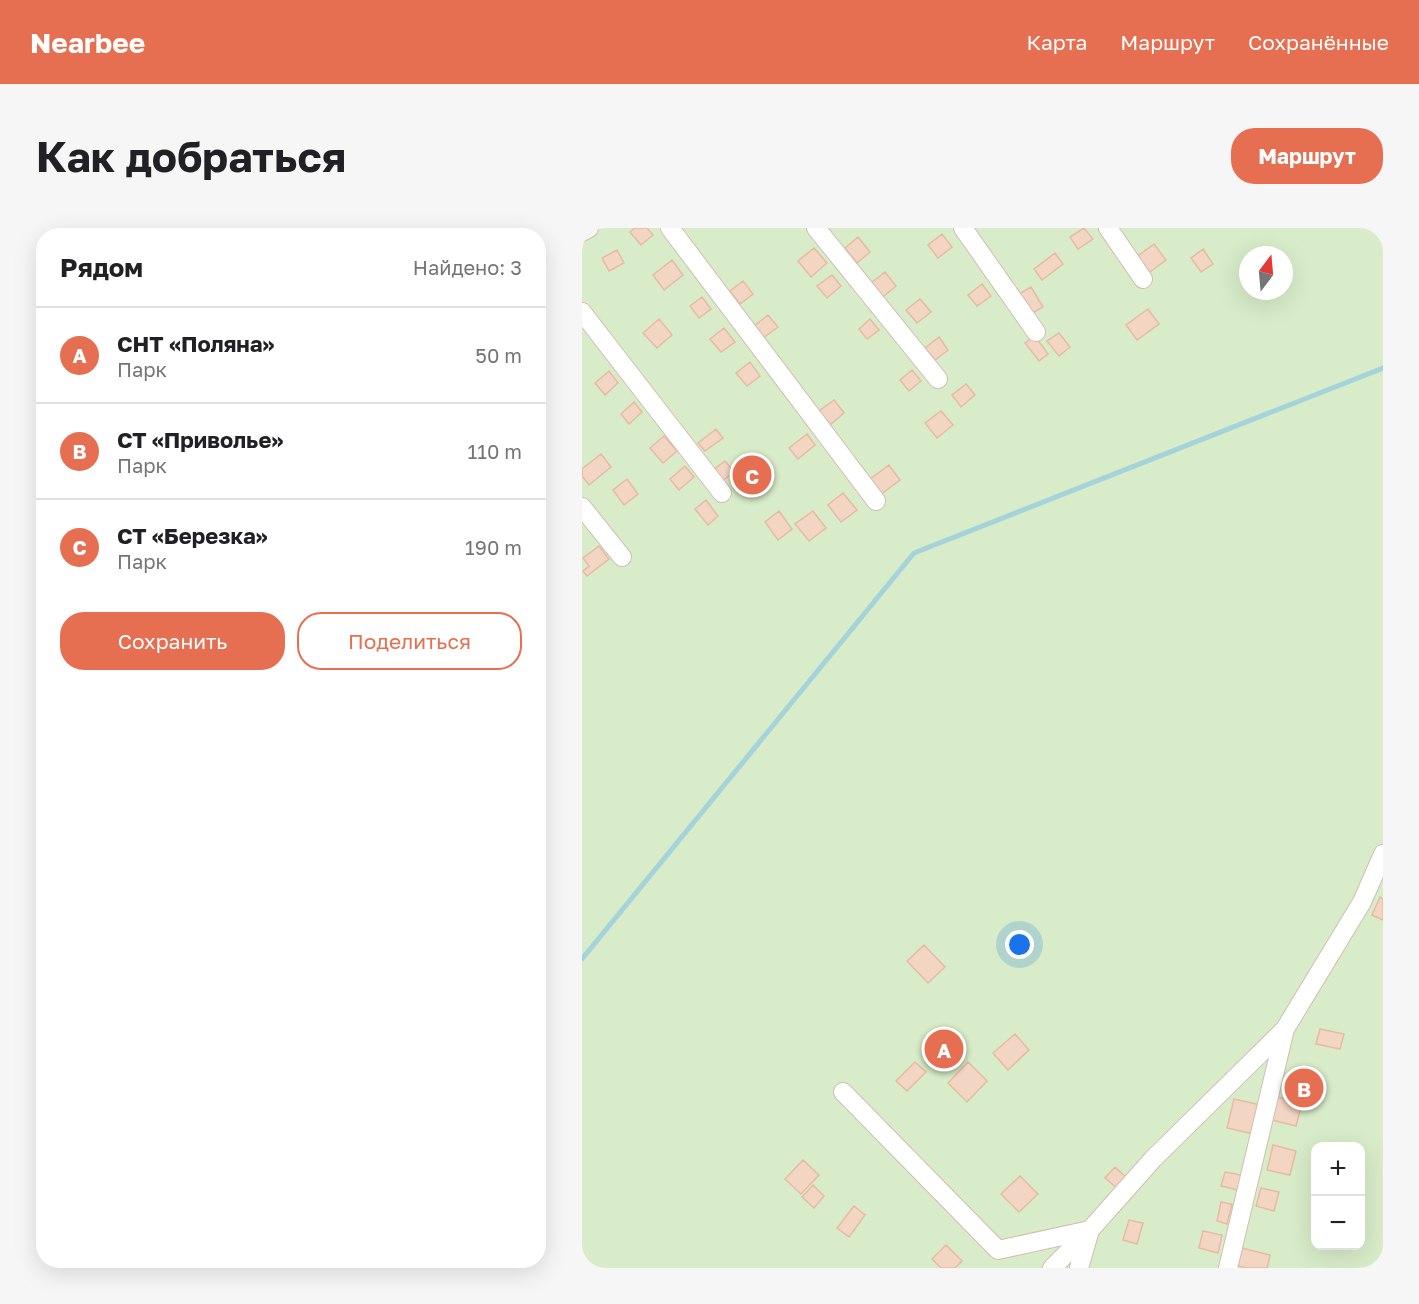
<!DOCTYPE html>
<html lang="ru">
<head>
<meta charset="utf-8">
<style>
	body { margin:0; font-family:"Golos Text",sans-serif; background:#f6f6f6; color:#202124 }
	.controls { position:absolute; right:18px; bottom:18px; display:grid; overflow:hidden; border-radius:12px; box-shadow:0 6px 24px #0002 }
	.controls button { width:54px; height:54px; display:grid; place-items:center; padding:0; border:0; border-bottom:2px solid #e0e0e0; background:#fff; color:#202124; font:30px sans-serif }
	.compass { position:absolute; left:657px; top:18px; width:54px; height:54px; border-radius:50%; background:#fff; box-shadow:0 6px 24px #0002; rotate:16deg }
	.you { position:absolute; left:438px; top:717px; width:21px; height:21px; margin:-15px; border:4px solid #fff; border-radius:50%; background:#1a73e8; box-shadow:0 0 0 9px #1a73e833 }
	.badge { display:grid; place-items:center; width:39px; height:39px; border-radius:50%; background:#e76f51; color:#fff; font-size:20px; font-weight:700 }
	.pin { position:absolute; translate:-50% -50%; border:3px solid #fff; box-shadow:0 2px 6px #0006 }
	.list { margin:0; padding:0; list-style:none }
	h2 { display:flex; justify-content:space-between; align-items:center; height:78px; margin:0; padding:0 24px; font-size:26px }
	h2 small { font-size:20px; font-weight:400; color:#757577 }
	.list li { display:grid; grid-template-columns:39px 1fr auto; gap:18px; align-items:center; box-sizing:border-box; height:96px; padding:0 24px; border-top:2px solid #e0e0e0 }
	.list b { display:block; font-size:22px; white-space:nowrap }
	.list p { margin:0; font-size:20px; white-space:nowrap; color:#757577 }
	.list em { font-size:20px; font-style:normal; color:#757577 }
	.actions { display:flex; gap:12px; padding:18px 24px }
	.actions a { flex:1; padding:14px 0; border:2px solid #e76f51; border-radius:24px; text-align:center; font-size:21px; color:#e76f51 }
	.actions .main { background:#e76f51; color:#fff }
	.map { position:relative; flex:none; width:801px; height:1040px; overflow:hidden; border-radius:24px }
	header { display:flex; align-items:center; gap:36px; box-sizing:border-box; height:84px; padding:0 30px; background:#e76f51; color:#fff }
	header strong { font-size:28px }
	nav { display:flex; gap:33px; margin-inline-start:auto; font-size:21px }
	.intro { display:flex; align-items:center; justify-content:space-between; box-sizing:border-box; height:144px; padding:0 36px }
	h1 { margin:0; font-size:42px }
	.button { padding:15px 27px; border-radius:24px; background:#e76f51; color:#fff; font-size:21px; font-weight:700 }
	main { display:flex; gap:36px; padding:0 36px }
	aside { flex:1; background:#fff; border-radius:24px; box-shadow:0 6px 24px #0002 }
	.map>svg:first-child { display:block }
</style>
</head>
<body>
<header>
<strong>Nearbee</strong>
<nav><a>Карта</a><a>Маршрут</a><a>Сохранённые</a></nav>
</header>
<div class="intro"><h1>Как добраться</h1><a class="button">Маршрут</a></div>
<main>
<aside>
<h2>Рядом<small>Найдено: 3</small></h2>
<ul class="list">
<li><span class="badge">A</span><div><b>СНТ «Поляна»</b><p>Парк</p></div><em>50 m</em></li>
<li><span class="badge">B</span><div><b>СТ «Приволье»</b><p>Парк</p></div><em>110 m</em></li>
<li><span class="badge">C</span><div><b>СТ «Березка»</b><p>Парк</p></div><em>190 m</em></li>
</ul>
<div class="actions"><a class="main">Сохранить</a><a>Поделиться</a></div>
</aside>
<div class="map">
<svg width="801" height="1040" viewBox="0 0 801 1040">
	<rect width="100%" height="100%" fill="#fdf6ec"/>
	<path fill="#d8ecc9" fill-rule="evenodd" d="M0,0H801V1040H0ZM666,27H702V63H666ZM734,918H778V1018H734Z"/>
	<g fill="none" stroke-linecap="round" stroke-linejoin="round">
		<path stroke="#a5d3da" stroke-width="5" d="M0,731L332,325L801,140"/>
	</g>
	<path fill="#f3d5c3" stroke="#e6bba3" stroke-width="1.5" d="M53,0H65L71,7L59,17L48,4Z
		M502,0L511,11L496,21L488,9Z
		M360,6L370,19L356,30L346,17Z
		M276,9L288,24L275,35L263,20Z
		M572,16L584,32L565,46L553,30Z
		M232,20L245,35L229,49L216,33Z
		M621,21L631,36L619,44L609,30Z
		M35,22L42,35L27,43L20,30Z
		M473,25L481,36L460,52L452,41Z
		M90,32L101,47L82,62L71,47Z
		M303,44L314,58L301,69L289,55Z
		M250,47L259,58L245,70L235,58Z
		M161,53L171,66L158,76L148,63Z
		M400,56L409,68L395,78L386,67Z
		M449,59L461,79L447,87L435,67Z
		M120,69L129,81L117,90L108,78Z
		M338,71L349,84L335,95L324,82Z
		M566,81L577,96L555,112L544,97Z
		M186,87L196,99L181,110L172,98Z
		M77,91L90,107L75,120L61,105Z
		M288,91L297,102L285,111L277,101Z
		M142,100L153,114L139,124L128,111Z
		M477,105L488,119L477,128L465,113Z
		M453,108L466,126L457,133L443,115Z
		M357,109L366,122L353,132L343,120Z
		M168,134L178,148L165,158L154,145Z
		M330,142L339,153L327,163L318,152Z
		M27,143L36,155L23,167L13,155Z
		M384,156L393,167L379,179L370,167Z
		M252,172L262,185L248,197L237,183Z
		M52,174L60,184L47,196L39,186Z
		M359,183L371,197L355,210L343,195Z
		M134,201L141,210L123,223L116,215Z
		M225,206L233,217L216,231L207,220Z
		M82,208L95,223L81,235L68,220Z
		M19,226L29,239L7,257L0,248V241Z
		M143,233L152,244L140,253L131,242Z
		M307,237L318,252L298,267L287,252Z
		M103,238L112,249L97,262L88,251Z
		M45,251L56,266L42,277L31,262Z
		M261,265L275,282L259,294L246,277Z
		M124,272L136,288L126,297L113,281Z
		M197,283L210,301L196,312L183,294Z
		M231,283L244,300L227,313L213,296Z
		M17,318L27,331L5,348L1,343L7,338L1,330Z
		M798,669L801,671V692L790,687Z
		M342,717L363,739L346,755L325,733Z
		M738,801L762,806L758,821L734,816Z
		M433,806L447,822L426,842L411,825Z
		M333,834L344,844L325,863L314,853Z
		M386,834L405,853L385,874L366,855Z
		M695,869L720,875L714,898L690,892Z
		M652,871L679,877L672,906L645,900Z
		M691,917L714,923L708,947L685,942Z
		M221,932L237,947L219,966L203,951Z
		M533,939L545,950L536,961L523,950Z
		M643,944L659,947L656,962L639,958Z
		M438,948L456,966L437,984L419,966Z
		M231,957L242,968L232,980L220,969Z
		M679,960L697,964L692,983L674,978Z
		M639,974L650,976L645,996L635,993Z
		M272,978L283,987L267,1009L255,1000Z
		M547,992L561,995L555,1016L541,1012Z
		M621,1003L640,1007L636,1025L617,1020Z
		M364,1017L380,1033L373,1040H359L350,1031Z
		M660,1020L688,1027L685,1040H664L656,1038Z"/>
	<g fill="none" stroke-linecap="round" stroke-linejoin="round">
		<g stroke="#d1beb0" stroke-width="20">
			<path id="minor" d="M88,0L294,273
				M234,0L356,151
				M381,0L454,104
				M526,0L561,51
				M0,4L7,0
				M0,84L140,265
				M0,279L40,329
				M261,864L416,1022L508,1002L497,1040
				M470,1040L508,1002L571,931L703,801L780,674L801,626
				M646,1040L703,801"/>
		</g>
		<use href="#minor" stroke="#fff" stroke-width="18"/>
	</g>
</svg>
<div class="controls">
<button>+</button>
<button>−</button>
</div>
<svg class="compass" viewBox="-18 -18 36 36"><path d="M0-13l5 13h-10z" fill="#e53935"/><path d="M0 13l5-13h-10z" fill="#757577"/></svg>
<div class="you"></div>
<div class="pin badge" style="left:362px;top:821px">A</div>
<div class="pin badge" style="left:722px;top:860px">B</div>
<div class="pin badge" style="left:170px;top:247px">C</div>
</div>
</main>
</body>
</html>
